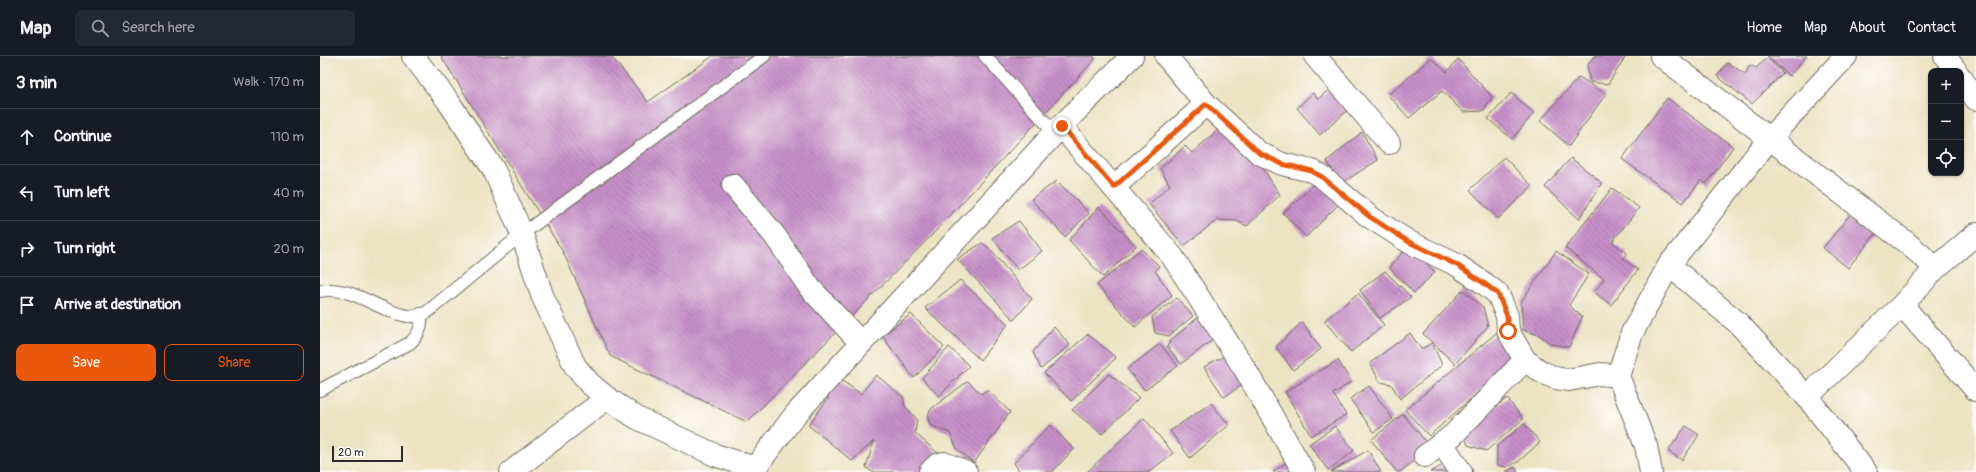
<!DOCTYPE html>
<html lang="en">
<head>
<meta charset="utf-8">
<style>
	body { margin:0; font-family:Pangolin,sans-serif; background:#242831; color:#f1f3f6 }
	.controls { position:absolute; right:12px; top:12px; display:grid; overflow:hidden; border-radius:8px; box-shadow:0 1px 3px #0004 }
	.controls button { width:36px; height:36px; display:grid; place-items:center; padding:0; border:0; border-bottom:1px solid #363941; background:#171b24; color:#f1f3f6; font:20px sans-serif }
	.scale { position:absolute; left:12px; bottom:10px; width:71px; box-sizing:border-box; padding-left:4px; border:2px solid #2b2b2b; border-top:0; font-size:11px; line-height:14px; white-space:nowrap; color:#2b2b2b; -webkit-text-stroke:3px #fdfcf7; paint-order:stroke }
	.stop { position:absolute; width:12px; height:12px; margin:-9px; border:3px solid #ea580c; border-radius:50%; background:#fff }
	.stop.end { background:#ea580c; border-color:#fff; box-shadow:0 1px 4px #0008 }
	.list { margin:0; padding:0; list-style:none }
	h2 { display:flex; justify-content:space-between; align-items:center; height:52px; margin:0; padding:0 16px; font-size:17px }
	h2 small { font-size:13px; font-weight:400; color:#9ea1a6 }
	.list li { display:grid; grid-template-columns:26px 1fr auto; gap:12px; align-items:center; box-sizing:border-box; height:56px; padding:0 16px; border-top:1px solid #363941 }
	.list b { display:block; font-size:15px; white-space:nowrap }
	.list em { font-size:13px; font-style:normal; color:#9ea1a6 }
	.actions { display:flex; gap:8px; padding:12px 16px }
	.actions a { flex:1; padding:9px 0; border:1px solid #ea580c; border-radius:8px; text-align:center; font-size:14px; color:#ea580c }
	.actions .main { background:#ea580c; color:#fff }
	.icon { flex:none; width:22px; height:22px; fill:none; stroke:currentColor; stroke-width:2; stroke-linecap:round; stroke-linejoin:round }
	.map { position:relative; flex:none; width:1656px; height:416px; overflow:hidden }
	header { display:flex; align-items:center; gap:24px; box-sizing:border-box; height:56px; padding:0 20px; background:#171b24; border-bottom:1px solid #363941 }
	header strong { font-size:19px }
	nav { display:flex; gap:22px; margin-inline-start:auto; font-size:14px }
	.search { width:280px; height:36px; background:#242831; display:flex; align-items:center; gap:10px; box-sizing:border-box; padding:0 14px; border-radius:8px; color:#9ea1a6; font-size:15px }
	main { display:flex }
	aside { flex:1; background:#171b24 }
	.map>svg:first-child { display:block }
</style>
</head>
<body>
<header>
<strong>Map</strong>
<div class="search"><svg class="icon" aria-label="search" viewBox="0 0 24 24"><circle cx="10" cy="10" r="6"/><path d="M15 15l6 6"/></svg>Search here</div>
<nav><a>Home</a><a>Map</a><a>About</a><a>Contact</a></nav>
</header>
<main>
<aside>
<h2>3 min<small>Walk · 170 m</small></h2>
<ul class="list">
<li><svg class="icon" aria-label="ahead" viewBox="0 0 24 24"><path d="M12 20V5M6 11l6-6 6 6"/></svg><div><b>Continue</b></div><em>110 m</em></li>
<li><svg class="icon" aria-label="left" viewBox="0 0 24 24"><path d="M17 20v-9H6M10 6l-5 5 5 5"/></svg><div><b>Turn left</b></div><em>40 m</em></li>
<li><svg class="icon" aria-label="right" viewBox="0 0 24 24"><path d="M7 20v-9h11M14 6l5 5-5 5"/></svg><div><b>Turn right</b></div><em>20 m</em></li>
<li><svg class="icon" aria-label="arrive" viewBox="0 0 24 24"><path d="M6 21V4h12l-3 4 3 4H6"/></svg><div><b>Arrive at destination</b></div></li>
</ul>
<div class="actions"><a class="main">Save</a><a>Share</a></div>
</aside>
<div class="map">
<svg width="1656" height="416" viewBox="0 0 1656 416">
	<defs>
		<pattern id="building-back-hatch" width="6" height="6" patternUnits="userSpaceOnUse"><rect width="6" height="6" fill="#c68fc8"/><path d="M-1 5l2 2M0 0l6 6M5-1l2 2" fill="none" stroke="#a175a3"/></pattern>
	</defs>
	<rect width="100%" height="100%" fill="#fdfcf7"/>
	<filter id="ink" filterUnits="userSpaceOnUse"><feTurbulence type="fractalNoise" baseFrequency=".025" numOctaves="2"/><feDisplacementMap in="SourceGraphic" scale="8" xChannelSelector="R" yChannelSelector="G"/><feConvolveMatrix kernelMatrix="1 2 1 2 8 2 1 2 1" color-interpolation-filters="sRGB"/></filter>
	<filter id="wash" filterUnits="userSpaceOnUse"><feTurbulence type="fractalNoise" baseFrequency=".012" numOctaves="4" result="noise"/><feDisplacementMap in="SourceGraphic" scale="16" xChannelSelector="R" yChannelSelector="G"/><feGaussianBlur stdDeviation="0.9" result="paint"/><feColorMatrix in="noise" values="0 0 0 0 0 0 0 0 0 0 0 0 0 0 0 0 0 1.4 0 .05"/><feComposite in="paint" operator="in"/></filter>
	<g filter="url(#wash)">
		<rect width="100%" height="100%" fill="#ece3c3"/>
		<g id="blocks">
			<path fill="url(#building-back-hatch)" d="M121,0H291L328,46L393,0H773L775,3L612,179L427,366L290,300L243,196Z
				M1274,0H1306L1288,28L1270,26L1267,10Z
				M1447,0H1487L1469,20Z
				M1111,2L1127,16L1138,3L1172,41L1163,55L1143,56L1122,35L1089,62L1068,39Z
				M1447,2L1463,17L1432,48L1397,20L1408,7L1425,18L1430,9L1436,12Z
				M1259,21L1286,38L1249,90L1220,65Z
				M1012,31L1030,52L1000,79L977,52L993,37L998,43Z
				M1191,37L1214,57L1192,83L1168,63Z
				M1347,42L1413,91L1386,128L1381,124L1363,147L1302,103Z
				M901,71L934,98L960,139L927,170L916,165L897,164L864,190L829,148L850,129L840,113L865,90L872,97Z
				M1042,76L1058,104L1020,128L1007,105Z
				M1184,101L1212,130L1178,163L1150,134Z
				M1251,102L1282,127L1259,163L1225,131Z
				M999,124L1021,146L986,181L963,157Z
				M737,125L769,157L745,181L711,143Z
				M1292,132L1319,152L1292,186L1307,197L1303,202L1318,214L1291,249L1274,236L1284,223L1245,192Z
				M779,151L816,190L783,221L749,184Z
				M1533,155L1558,175L1528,212L1503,192Z
				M699,165L722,195L698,214L672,182Z
				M662,187L669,192L712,243L694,264L637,203Z
				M1089,190L1115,216L1094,237L1069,211Z
				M821,193L839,210L835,215L852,239L815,271L777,229Z
				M1236,195L1269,218L1249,249L1262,261L1249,291L1231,288L1219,279L1203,274L1201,246Z
				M1065,215L1091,241L1060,262L1040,234Z
				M640,224L688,268L660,304L605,252Z
				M1143,234L1163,251L1168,270L1135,308L1103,278Z
				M1038,237L1064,269L1031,296L1004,265Z
				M857,242L873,260L849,280L835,277L832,261Z
				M591,258L624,291L594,322L562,280Z
				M881,259L895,282L861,308L847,290L852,283Z
				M982,266L1001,293L973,314L956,291Z
				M734,271L750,289L721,313L713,296Z
				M1182,272L1198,301L1109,380L1085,354Z
				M1090,277L1101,293L1112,287L1122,309L1080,343L1071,328L1060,326L1050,307Z
				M768,278L796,302L751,345L724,317Z
				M840,288L858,310L825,334L807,313Z
				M629,291L649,310L619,340L602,322Z
				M908,298L928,325L904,341L884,311Z
				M1018,304L1031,326L1013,338L1026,359L991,380L965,336Z
				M789,318L819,342L782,378L752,354Z
				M556,319L583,341L585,350L597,363L595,377L620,399L600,416H552L546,411L554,385L532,405L488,369L508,343L509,331L518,322L541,338Z
				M648,325L661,338L667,334L690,356L654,407L637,393L630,377L610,369L607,360L611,353Z
				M1049,330L1073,363L1054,376L1030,343Z
				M1187,342L1203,363L1166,395L1148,389L1143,376Z
				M891,347L909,369L870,402L850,375Z
				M1083,358L1110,391L1080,416H1077L1051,384Z
				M824,362L853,397L829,416H767Z
				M1204,368L1220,386L1198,406L1186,411L1177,409V390Z
				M730,369L754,393L732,416H700L694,407Z
				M1015,370L1034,395L1008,414L989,388Z
				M1366,370L1379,379L1362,404L1348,395Z
				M1048,394L1061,416H1011Z
				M967,406L975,416H953Z
				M1129,406L1134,416H1110Z
				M1195,411L1198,416H1185Z"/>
		</g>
	</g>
	<g filter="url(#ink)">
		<use href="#blocks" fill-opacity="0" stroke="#6f6b60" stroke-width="1"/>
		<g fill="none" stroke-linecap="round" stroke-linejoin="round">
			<g stroke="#6f6b60" stroke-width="14">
				<path id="service" d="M665,0L735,77
					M0,235C31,228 59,256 88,260C93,261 100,258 106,257L202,178L444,0
					M0,334L90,287C99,279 103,269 100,258"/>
			</g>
			<g stroke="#6f6b60" stroke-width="24">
				<path id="minor" d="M846,0L886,48L939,97L962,108L992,115L1002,121L1050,161L1089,186L1137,209L1165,228L1178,238L1187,260L1188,275L1198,292L1205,304L1220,315L1235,322L1248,324L1280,318L1298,320
					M995,0L1069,87
					M1341,0L1587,187L1616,212L1582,249L1487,341
					M1625,0L1636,15
					M1641,22L1656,43
					M741,70L852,200L926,315L984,416
					M413,129L455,180L490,232L541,287
					M794,131L886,48
					M1349,209L1418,267L1487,341L1546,416
					M1616,212L1656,178
					M1582,249L1656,334
					M1122,387L1141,416
					M1105,400L1133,379L1205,304
					M191,416L287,342
					M610,416L617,409L624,407L646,416
					M1331,416L1326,390L1298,320L1312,277L1349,209L1450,82L1526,0"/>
			</g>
			<g stroke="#6f6b60" stroke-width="24">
				<path id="tertiary" d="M93,0L128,45L174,114L202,178L222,239L255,310L269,327L287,342L317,362L395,399L435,412L475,359L741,70L812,0"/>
			</g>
			<use href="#service" stroke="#fff" stroke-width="12"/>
			<use href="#minor" stroke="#fff" stroke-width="22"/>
			<use href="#tertiary" stroke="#fff" stroke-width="22"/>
		</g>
	</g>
	<g fill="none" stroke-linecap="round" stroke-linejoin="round" filter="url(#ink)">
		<path stroke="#ea580c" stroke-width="5" d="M742,70L794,131L886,48L939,97L962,108L992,115L1002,121L1050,161L1089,186L1137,209L1165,228L1178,238L1187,260L1188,275"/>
	</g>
</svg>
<div class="controls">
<button>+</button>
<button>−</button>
<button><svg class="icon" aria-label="locate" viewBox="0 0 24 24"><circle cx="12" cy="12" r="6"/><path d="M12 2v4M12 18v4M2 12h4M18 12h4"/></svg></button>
</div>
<div class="scale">20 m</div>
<div class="stop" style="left:1188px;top:275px"></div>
<div class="stop end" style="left:742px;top:70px"></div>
</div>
</main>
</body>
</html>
